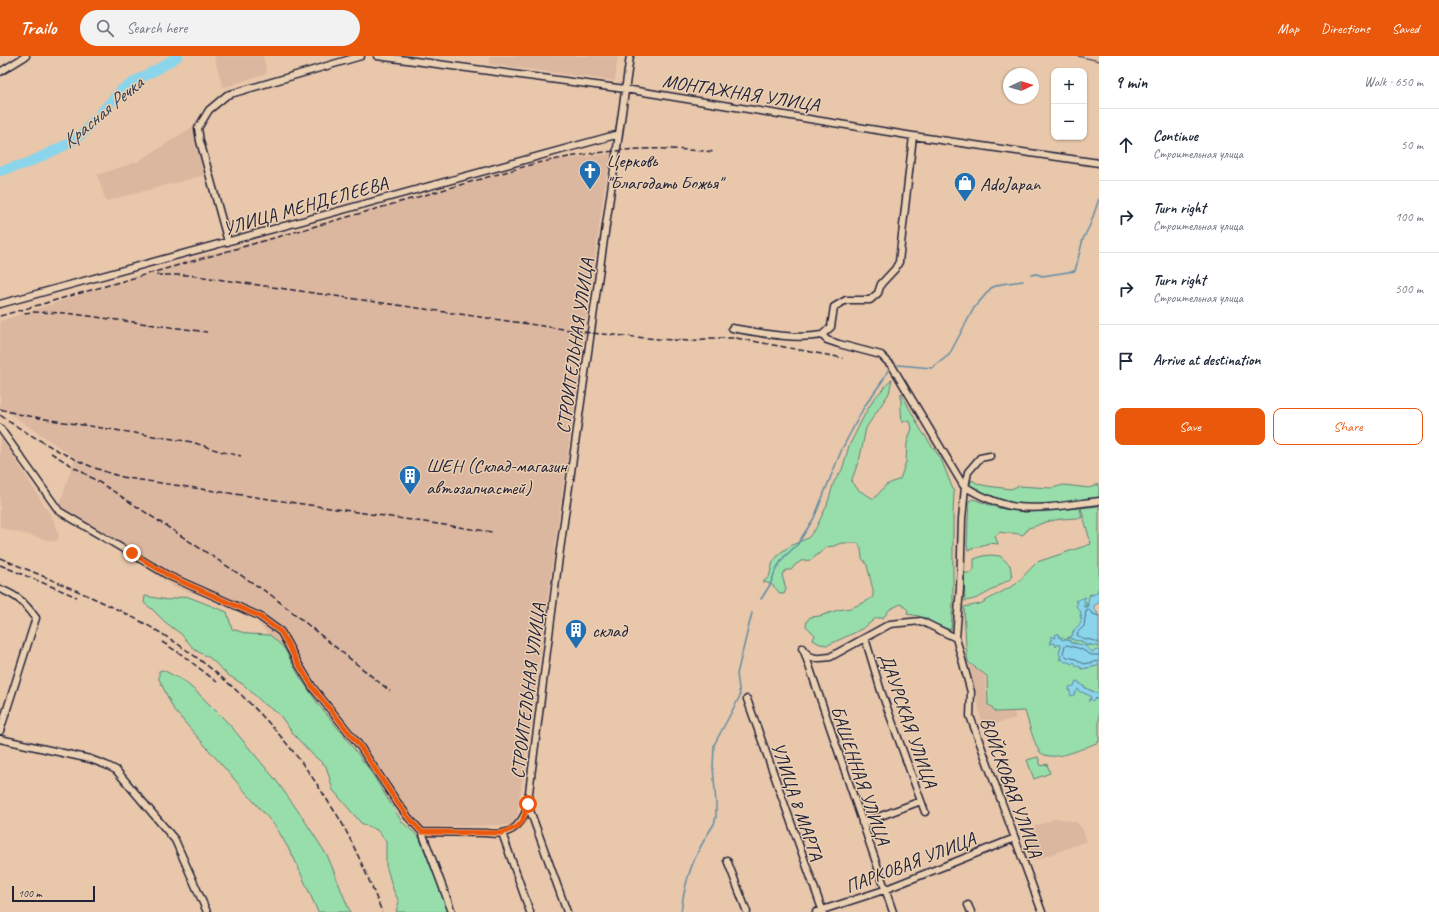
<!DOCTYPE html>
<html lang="en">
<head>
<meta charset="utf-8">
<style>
	body { margin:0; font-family:Caveat,sans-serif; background:#f2f2f3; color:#1f2937 }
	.controls { position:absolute; right:12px; top:12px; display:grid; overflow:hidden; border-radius:8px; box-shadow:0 1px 3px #0004 }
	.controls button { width:36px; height:36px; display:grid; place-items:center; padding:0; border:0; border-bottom:1px solid #e0e1e3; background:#fff; color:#1f2937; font:20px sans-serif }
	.compass { position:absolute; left:1003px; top:12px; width:36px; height:36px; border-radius:50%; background:#fff; box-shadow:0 1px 3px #0004; rotate:86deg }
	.scale { position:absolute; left:12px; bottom:10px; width:83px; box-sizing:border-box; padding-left:4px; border:2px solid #22223b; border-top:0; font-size:11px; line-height:14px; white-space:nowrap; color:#22223b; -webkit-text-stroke:3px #ebd0b2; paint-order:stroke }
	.stop { position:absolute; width:12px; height:12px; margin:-9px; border:3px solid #ea580c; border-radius:50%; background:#fff }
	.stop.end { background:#ea580c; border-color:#fff; box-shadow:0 1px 4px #0008 }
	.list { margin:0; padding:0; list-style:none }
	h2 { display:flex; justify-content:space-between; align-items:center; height:52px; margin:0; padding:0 16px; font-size:17px }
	h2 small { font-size:13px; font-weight:400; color:#747a83 }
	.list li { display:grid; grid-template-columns:26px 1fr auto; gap:12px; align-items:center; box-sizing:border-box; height:72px; padding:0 16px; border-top:1px solid #e0e1e3 }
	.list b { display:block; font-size:15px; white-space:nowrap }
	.list p { margin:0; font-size:13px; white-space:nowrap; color:#747a83 }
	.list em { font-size:13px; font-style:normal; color:#747a83 }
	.actions { display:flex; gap:8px; padding:12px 16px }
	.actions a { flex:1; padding:9px 0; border:1px solid #ea580c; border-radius:8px; text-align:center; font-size:14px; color:#ea580c }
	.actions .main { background:#ea580c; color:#fff }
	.icon { flex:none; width:22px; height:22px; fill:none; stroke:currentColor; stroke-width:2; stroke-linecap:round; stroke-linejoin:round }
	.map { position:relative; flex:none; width:1099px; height:856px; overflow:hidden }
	header { display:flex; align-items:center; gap:24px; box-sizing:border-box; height:56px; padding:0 20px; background:#ea580c; color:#fff }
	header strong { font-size:19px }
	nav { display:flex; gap:22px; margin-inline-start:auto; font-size:14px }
	.search { width:280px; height:36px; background:#f2f2f3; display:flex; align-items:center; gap:10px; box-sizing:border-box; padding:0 14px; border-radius:22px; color:#747a83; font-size:15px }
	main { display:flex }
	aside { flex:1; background:#fff }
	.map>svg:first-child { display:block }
</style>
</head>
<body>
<header>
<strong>Trailo</strong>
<div class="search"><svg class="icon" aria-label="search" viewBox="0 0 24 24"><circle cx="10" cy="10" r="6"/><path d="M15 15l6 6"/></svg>Search here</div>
<nav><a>Map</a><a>Directions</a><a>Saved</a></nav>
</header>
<main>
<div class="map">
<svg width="1099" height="856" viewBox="0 0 1099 856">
	<rect width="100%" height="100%" fill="#e8c7ab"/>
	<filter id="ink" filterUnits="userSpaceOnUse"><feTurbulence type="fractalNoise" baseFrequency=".025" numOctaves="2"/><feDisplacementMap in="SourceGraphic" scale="8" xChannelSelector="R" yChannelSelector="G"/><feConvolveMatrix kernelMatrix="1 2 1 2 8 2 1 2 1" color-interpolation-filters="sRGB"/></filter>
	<g filter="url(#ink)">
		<path fill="#dcb79f" d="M214,0H263L267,17L223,32Z
			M490,0H618L615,25L489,8Z
			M194,70L205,119L106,145L97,119L139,105Z
			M611,98L606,121L516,769L416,771L323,638L245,553L174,531L59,450L75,402L0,351V265L180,206L552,104Z
			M0,382L6,389L54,464L59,480L56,486L5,473L0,471Z
			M968,608L976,612L985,620L987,650L992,652L994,657L1014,656L1016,662L982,671L976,636Z
			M1057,762L1076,766L1082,772L1087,785L1033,805L1024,781L1027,773Z"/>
		<path fill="#98deab" stroke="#5d8073" d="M892,323L889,337L866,372L860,401L851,426L860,435L874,443L886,429L900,423L906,406L907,387L912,372L910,365L902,366L901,354V337L921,374L941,403L954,436L953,458V546L951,574L929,566L927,562H918L919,560L907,558L908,554L901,548L890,553L883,562H876L865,571L854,577L828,589L820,588L813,584L815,579L806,570L807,565L810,561L820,560L838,554L851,552L865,546L873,541V534L867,509L862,502L861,493L858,487H841L834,490L827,491L811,504L801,505L795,509L791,514H786L782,519L786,533L784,538H780C775,531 772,527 763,526L769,521L773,506L780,497L790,490L808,482L816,472L827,449L834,426L842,414L849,390L866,356L874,343Z
			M972,424L978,428L987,430L1011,433L1018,430L1052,432L1064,429L1089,432L1099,428V444L1030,450L1015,449L978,437L969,431Z
			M973,443L998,452L1025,456L1080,452L1082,462C1069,462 1053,463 1040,468C1036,470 1033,471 1028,472L1025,477L1022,479C1014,476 1007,478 1000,476L995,480L998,488L989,487L968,494L967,489L969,445Z
			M1099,450V533L1098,537L1095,539L1090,538L1088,546H1086L1088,549V551L1083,550L1084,542L1075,545L1078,546L1077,550L1081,556L1082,560L1081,561L1082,562L1080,568L1074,574L1072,581L1068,582L1079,584L1089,589H1095L1099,590V595L1092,596L1076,587H1070V585L1064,583L1063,584L1059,582V579L1055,582L1051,580V587L1059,588L1061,590L1060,603L1074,606L1081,611V613L1097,610L1099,608V638L1086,632L1077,625L1076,626L1075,631H1070L1069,634L1072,639L1078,633L1091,640L1089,644H1090L1091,643H1099V686C1085,691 1053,708 1040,696C1034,689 1028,664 1025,655L998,656H995L992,651L988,649L987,620L968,606L966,591L964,551L980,548L1016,528L1037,506L1091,488L1081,452Z
			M991,499L1000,500L1010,509L1012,522C996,530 983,543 965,545L964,517H970L974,513V503L983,500Z
			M145,540L168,544L186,540L227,556L232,573L248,578L270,579L284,592L298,618L318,648L342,677L369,713L402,766L419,781L449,856H396L399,846L393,833L386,809V785L377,774L361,767L333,734L326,710L313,699L295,680L279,658L263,647L244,629L228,619L210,602L195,594L181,578L165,566L152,553L144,547Z
			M163,614L184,625L200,639L229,668L275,723L301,759L328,801L350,856H318L294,802L276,771L174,654L159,623V615Z
			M1038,701L1041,710L1047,708L1050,717L1034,723L1027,704Z"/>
		<path fill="#8ad5eb" stroke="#608da5" d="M1098,533H1099V547L1094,549V554L1097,556L1099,561V591L1095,589L1093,590L1091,588L1086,590L1085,587H1083L1082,585L1073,584V583L1067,582L1072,580L1073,578L1072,576H1074V574L1080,568L1082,562H1080L1082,559L1080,560L1081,556L1076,550L1078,546L1075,545L1086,541L1084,544L1085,546L1083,548L1084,551H1088V547L1086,550V546H1088L1089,540L1097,537Z
			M1056,578H1058L1059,582L1063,581L1061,583L1063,584L1064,583L1070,585L1071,587L1084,589L1092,596L1096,594L1099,595V608L1097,610L1081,613V611L1075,610L1076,608L1074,606L1072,608L1068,606H1065L1062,603L1059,604L1061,601L1059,597L1061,590L1058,588L1056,591L1055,587L1049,588L1052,583L1051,580L1055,582Z
			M1076,625L1079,626C1082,632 1092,635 1099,638V643L1096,642L1093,645L1091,643L1088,646L1091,641L1087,638L1086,639L1085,637L1080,636L1078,633L1074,639L1071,640L1069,631L1074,630Z"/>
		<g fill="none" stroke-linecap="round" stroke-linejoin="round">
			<path stroke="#4c6a81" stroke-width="1" d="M1099,560L1093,558L1089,554L1086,555L1084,570L1078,576L1077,579C1084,584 1092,583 1099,587
				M1099,599H1091L1081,593L1067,589L1065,590L1063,597L1067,601L1076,603L1084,608L1099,605"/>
			<path stroke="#608da5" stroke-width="1.5" d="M1031,219L1037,218L1042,220L1075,215L1083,183L1090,169L1099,143
				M898,309L932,312L949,299L974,252L991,232L1001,228L1023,225
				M761,543L770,529L776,513L784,501L797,489L814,462L842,393L864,351L883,324L888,314
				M681,856C685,821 695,797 714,768L716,761V747L713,711L714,689L740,640L737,618L752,557"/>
			<path stroke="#8ad5eb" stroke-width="10" d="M0,115L28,107L68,88L83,77L121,34L142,21L158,13L178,0"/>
			<g stroke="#22223b" stroke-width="9">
				<path id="minor" d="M377,0L625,33L913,80L1099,107
					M0,16L26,0
					M228,186L200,85L198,72L209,54L227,39L361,0
					M0,248L619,78
					M732,272C761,277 793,284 822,279L827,284L839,288L881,299L892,310L963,429C977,439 1000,449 1017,451C1043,454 1073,448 1099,445
					M822,279L831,271L834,251L846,244H870L878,237L881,228L895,213L899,206L913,80
					M0,372L59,455L169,520L259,560L281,576L299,609L313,632L359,689L397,746L408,761L422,776L486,777C508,780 520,773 527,752L559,501L630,0
					M0,533C18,540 25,547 36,562L0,675
					M865,582L881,635L925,756
					M956,582L960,532L962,463L965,431L968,416L980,402L990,400
					M802,592C810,604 817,603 830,601L890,568L921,565L956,582L971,636L970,660L1042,856
					M804,595L893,856
					M747,643L823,856
					M0,683L90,703L106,709L116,714L175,784L207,856
					M528,749L567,856
					M862,767L921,745
					M422,776L452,856
					M502,777L530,856
					M727,804L747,856
					M968,849L971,856
					M816,856L884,834L1015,782"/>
			</g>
			<use href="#minor" stroke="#ebd0b2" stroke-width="6"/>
			<path stroke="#22223b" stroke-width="1" d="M1078,0L1099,5"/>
			<path stroke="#22223b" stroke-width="1.5" stroke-dasharray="6 3" stroke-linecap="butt" d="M156,219H189L591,277L658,283L690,285L711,282H736L843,302
				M24,257L33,256L66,257L207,276
				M0,260L537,107C563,102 589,97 616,95C648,91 681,93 714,96
				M0,353L18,358L51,364L192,386L219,395L241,400
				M0,359L13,368
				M8,365C45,388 84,412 127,422L492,476
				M51,397L110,433L271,539L390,635
				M0,502C47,522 95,541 140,565C217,607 284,673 329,747C335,756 341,764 345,773C359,800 371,828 382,856
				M0,509L77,541
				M162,586L181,598L217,626"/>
		</g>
	</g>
	<g fill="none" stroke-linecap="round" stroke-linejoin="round" filter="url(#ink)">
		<path stroke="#ea580c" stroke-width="5" d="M132,497L169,520L259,560L281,576L299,609L313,632L359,689L397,746L408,761L422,776L502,777L517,771L522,766L528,748"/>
	</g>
	<defs>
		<g id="church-pin" transform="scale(1.15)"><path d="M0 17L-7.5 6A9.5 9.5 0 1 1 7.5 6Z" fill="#1f6fb2" stroke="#ebd0b2"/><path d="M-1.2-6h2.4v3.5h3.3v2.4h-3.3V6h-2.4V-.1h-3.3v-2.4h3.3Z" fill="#fff"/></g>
		<g id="shop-pin" transform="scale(1.15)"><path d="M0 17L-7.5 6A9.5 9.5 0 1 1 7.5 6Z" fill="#1f6fb2" stroke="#ebd0b2"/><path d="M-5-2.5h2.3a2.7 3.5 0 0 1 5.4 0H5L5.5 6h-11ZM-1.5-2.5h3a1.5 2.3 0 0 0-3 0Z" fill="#fff"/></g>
		<g id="building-pin" transform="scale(1.15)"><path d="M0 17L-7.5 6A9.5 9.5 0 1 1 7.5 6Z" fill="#1f6fb2" stroke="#ebd0b2"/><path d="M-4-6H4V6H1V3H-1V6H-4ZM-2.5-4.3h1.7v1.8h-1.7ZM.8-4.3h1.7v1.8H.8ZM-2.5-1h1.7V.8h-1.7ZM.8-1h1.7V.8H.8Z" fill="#fff"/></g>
	</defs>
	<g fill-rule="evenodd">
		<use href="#church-pin" x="590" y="115"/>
		<use href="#shop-pin" x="965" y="127"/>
		<use href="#building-pin" x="410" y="420"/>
		<use href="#building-pin" x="576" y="574"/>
	</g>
	<g text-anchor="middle" stroke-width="3" stroke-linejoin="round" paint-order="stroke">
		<g font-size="19" fill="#22223b" stroke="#ebd0b2">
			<text transform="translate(741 36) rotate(9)" y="7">МОНТАЖНАЯ УЛИЦА</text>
			<text transform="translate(305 149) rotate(-16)" y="7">УЛИЦА МЕНДЕЛЕЕВА</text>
			<text transform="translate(574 290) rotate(-82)" y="7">СТРОИТЕЛЬНАЯ УЛИЦА</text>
			<text transform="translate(527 635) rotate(-83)" y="7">СТРОИТЕЛЬНАЯ УЛИЦА</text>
			<text transform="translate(909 664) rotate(71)" y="7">ДАУРСКАЯ УЛИЦА</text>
			<text transform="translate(861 719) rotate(71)" y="7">БАШЕННАЯ УЛИЦА</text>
			<text transform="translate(1012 731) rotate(70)" y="7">ВОЙСКОВАЯ УЛИЦА</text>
			<text transform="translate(798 745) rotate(71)" y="7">УЛИЦА 8 МАРТА</text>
			<text transform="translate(910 806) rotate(-21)" y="7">ПАРКОВАЯ УЛИЦА</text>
		</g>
		<g font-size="19" fill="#22223b" stroke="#ebd0b2" text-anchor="start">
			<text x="606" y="111">Церковь<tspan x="606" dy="22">"Благодать Божья"</tspan></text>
			<text x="980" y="134">AdoJapan</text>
			<text x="426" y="416">ШЕН (Склад-магазин<tspan x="426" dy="22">автозапчастей)</tspan></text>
			<text x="592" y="581">склад</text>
		</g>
		<g font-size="20" font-style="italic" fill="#323d55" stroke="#ebd0b2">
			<text transform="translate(102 56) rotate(-40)" y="7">Красная Речка</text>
		</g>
	</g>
</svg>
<div class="controls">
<button>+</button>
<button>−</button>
</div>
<svg class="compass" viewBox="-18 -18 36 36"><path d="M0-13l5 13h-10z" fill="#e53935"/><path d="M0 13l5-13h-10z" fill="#747a83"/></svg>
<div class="scale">100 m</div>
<div class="stop" style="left:528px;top:748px"></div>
<div class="stop end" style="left:132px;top:497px"></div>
</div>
<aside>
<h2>9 min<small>Walk · 650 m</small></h2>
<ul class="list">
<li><svg class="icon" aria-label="ahead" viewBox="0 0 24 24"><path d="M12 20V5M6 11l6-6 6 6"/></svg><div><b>Continue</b><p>Строительная улица</p></div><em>50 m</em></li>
<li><svg class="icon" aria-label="right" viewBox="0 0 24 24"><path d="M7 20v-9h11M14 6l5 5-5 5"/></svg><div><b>Turn right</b><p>Строительная улица</p></div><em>100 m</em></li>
<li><svg class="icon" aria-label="right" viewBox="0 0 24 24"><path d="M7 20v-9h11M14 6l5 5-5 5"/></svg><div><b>Turn right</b><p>Строительная улица</p></div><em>500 m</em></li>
<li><svg class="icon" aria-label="arrive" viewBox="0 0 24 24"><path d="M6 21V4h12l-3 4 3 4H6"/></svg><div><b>Arrive at destination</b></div></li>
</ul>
<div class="actions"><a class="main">Save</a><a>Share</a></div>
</aside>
</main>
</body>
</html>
